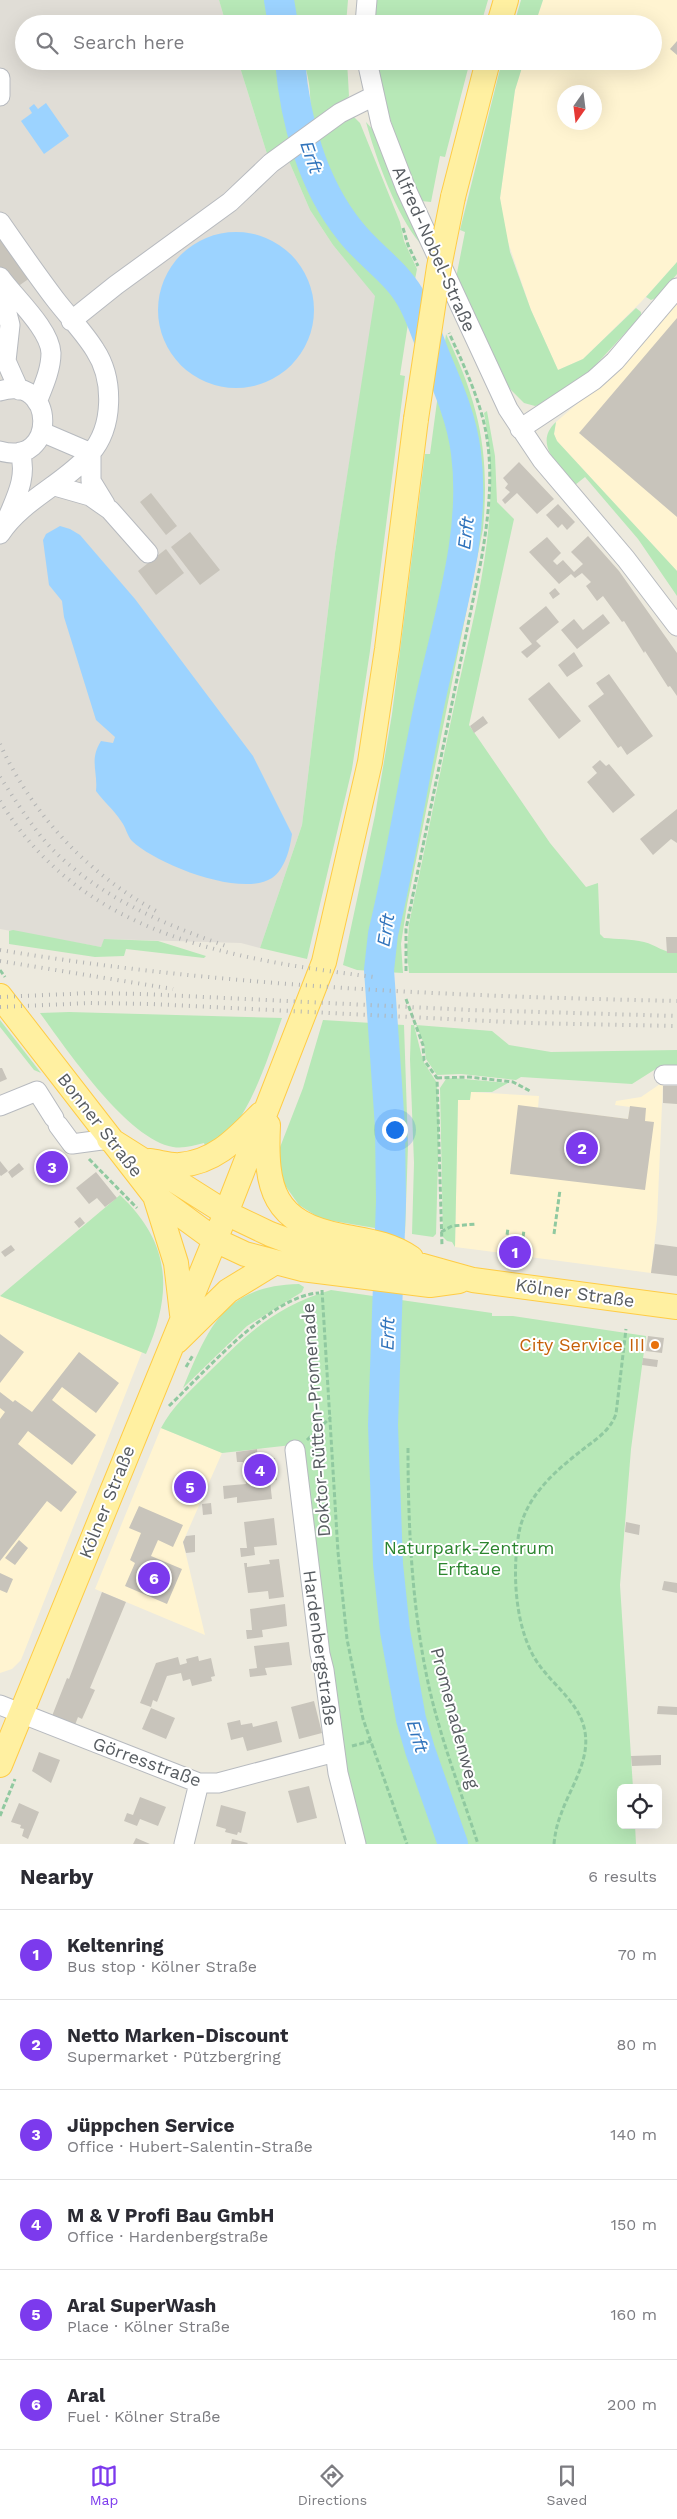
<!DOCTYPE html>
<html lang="en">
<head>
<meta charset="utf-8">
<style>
	body { margin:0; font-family:"Work Sans",sans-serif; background:#f2f2f3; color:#2b2b33 }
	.controls { position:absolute; right:15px; bottom:15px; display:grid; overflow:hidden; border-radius:8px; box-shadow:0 5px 20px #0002 }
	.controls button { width:45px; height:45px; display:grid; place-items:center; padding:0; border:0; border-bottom:1px solid #e1e1e2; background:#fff; color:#2b2b33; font:25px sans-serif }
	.compass { position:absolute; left:557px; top:85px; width:45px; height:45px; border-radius:50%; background:#fff; box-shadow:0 5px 20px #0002; rotate:194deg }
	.you { position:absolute; left:394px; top:1129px; width:18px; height:18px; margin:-12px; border:4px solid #fff; border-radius:50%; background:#1a73e8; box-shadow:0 0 0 8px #1a73e833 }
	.badge { display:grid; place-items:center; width:32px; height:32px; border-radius:50%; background:#7c3aed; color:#fff; font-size:16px; font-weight:700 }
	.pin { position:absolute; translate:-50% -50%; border:2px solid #fff; box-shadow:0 1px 5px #0006 }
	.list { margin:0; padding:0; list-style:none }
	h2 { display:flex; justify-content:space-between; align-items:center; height:65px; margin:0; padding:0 20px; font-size:21px }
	h2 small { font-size:16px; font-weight:400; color:#7c7c81 }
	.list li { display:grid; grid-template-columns:32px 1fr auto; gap:15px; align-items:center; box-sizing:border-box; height:90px; padding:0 20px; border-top:1px solid #e1e1e2 }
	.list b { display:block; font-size:19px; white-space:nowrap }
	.list p { margin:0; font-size:16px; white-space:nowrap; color:#7c7c81 }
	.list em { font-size:16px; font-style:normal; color:#7c7c81 }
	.icon { flex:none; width:28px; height:28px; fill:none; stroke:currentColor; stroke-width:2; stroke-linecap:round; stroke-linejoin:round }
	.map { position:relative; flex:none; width:677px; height:1844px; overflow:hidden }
	.search { position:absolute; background:#fff; box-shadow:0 5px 20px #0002; left:15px; right:15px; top:15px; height:55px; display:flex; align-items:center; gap:12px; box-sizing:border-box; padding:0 18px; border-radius:28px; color:#7c7c81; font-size:19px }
	.sheet { height:605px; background:#fff }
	nav { display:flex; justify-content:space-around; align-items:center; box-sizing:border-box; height:70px; border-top:1px solid #e1e1e2; background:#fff; font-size:14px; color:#7c7c81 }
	nav a { display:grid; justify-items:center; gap:2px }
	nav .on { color:#7c3aed }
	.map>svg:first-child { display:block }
</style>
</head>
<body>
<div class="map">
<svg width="677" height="1844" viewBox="0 0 677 1844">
	<rect width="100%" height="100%" fill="#edeade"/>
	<path fill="#fff4d1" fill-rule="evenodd" d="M543,0H677V262L641,302L583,359L558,370L531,310L504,230L500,198L515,90L524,61H653V24H535ZM564,92H594V122H564Z
		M677,301V571L557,441L554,434L556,422L585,397Z
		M663,1082L657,1220L651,1273L522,1256L523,1251L513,1249L503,1248L502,1253L455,1247L458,1100L471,1092L539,1096L538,1108L628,1119L630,1107L615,1105L616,1101L641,1097Z
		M0,1296L142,1352L21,1660L12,1669L0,1673Z
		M161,1428L222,1453L183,1542L205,1635L95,1589Z"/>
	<path fill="#e0ddd6" d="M0,0H219L226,24H24V61H238L268,157L288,159L310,210L333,245L376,296L335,553L302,825L260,948L241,943L105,939L101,947L0,929Z"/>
	<path fill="#b7e8b7" d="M219,0H271L275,24H226Z
		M286,0H348L346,24H291Z
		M376,0H488L481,24H374Z
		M521,0H543L535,24H514Z
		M238,61H282L290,116L297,138L268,157Z
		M303,61H347L349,96L343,103L309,129C311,106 312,83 303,61Z
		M376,61H470L445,157L440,156L431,202L421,201C400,155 386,111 376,61Z
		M502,61H524L515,90L500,198L510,252L531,310L558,370L583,359L636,308L641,312V316L591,370L542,404L535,406L524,403L503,382L456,278L465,232L460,230Z
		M353,116L360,123L400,222L404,241L417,269L413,290L393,262L363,238L346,218L324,179L311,140Z
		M366,122L374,131L422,243H420C396,215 376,158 366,122Z
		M302,148C314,180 326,211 348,237C368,262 399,280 410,311L400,375L405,376L370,651L352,769L307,959L260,948L302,825L335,553L375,296L333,245L310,210L288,159Z
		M677,262V274L658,297L651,300L646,297Z
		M446,334C479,403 490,452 483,529L407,905L401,944L403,973L385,972L395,910L436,702L461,598L476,507V489L470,431L466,414L442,365Z
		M440,379L458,426L466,489L463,527L375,944L372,971L357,970L343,965L375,815L392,714L425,454H430Z
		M487,411L495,456L497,502L514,519L469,725L550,843L586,887L598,883L600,934L604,938C617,939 631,939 644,942C656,945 664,953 677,953V973H409L407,952L409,924C425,848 440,773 456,697C477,602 503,511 484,413Z
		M556,422L554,434L557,441L677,571V596L638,539L585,477L575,485C560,467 532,444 556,422Z
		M13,930L101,947L104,939L158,941L206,956L204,958L126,949L124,956L95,957L9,944V931Z
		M69,1012L282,1018C271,1049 254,1103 233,1127C225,1136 216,1143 207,1151L204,1143C194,1145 184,1149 173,1147C127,1139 67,1050 40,1013Z
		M0,1020L41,1073L34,1070L0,1027Z
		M323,1020L404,1025L408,1146L405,1233L321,1219L299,1205L284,1184L278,1185L277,1155L303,1088Z
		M411,1025H414L423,1061L437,1083L439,1124L436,1234L433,1237L412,1234L414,1163L410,1059Z
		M416,1025L492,1031L509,1045L551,1052L677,1050V1065H662L632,1084L521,1077L516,1080L461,1074L437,1075L426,1059L424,1044Z
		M453,1078L508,1083L492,1092H471L470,1100H458L455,1247L452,1242L447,1241L443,1237L440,1088L446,1079Z
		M120,1195C171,1243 173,1292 146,1354L0,1296Z
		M299,1284L304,1287L302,1292L247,1326L183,1388C209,1326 224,1286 299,1284Z
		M331,1290L492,1313V1316H513L646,1336L631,1449L620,1585L633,1788H621V1825H635L636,1844H364L338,1741L301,1444L222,1453L161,1428C172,1407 189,1392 206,1375C246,1335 275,1306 331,1290Z"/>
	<path fill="#9cd3ff" d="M46,103L69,136L44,154L21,121L32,113L29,108L34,104L38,109Z
		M158 310a78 78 0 1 1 156 0a78 78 0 1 1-156 0Z
		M60,526L70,529L80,535L135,599L253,756L292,834C290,849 285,869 272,878C241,898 156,864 132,841C127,836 126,827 121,821C114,810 104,802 96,791C98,771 89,760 101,741L113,743L115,737L96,720L64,617L62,601L49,585L43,540L46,534Z"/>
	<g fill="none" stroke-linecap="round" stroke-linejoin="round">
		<path stroke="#9cd3ff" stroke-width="5" d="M391,1155L405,1139"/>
		<path stroke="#9cd3ff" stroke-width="30" d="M279,0L283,24
			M290,61C295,120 312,184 350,231C370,257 399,273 414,304C422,320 428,338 435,356C448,387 462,419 466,453C477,538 446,623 429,706C413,782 401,859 383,934L379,970L390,1127L391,1201L383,1425L388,1564L395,1631L411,1719L420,1750L453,1844"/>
	</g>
	<path fill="#c8c4bb" d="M677,41V55L670,49Z
		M0,215L40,271L7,294L0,284Z
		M677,318V517L579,433Z
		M519,462L554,499L537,514L517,493L505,504L502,500L510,492L505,488L508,484L503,478Z
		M151,493L177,526L166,535L140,502Z
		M558,504L575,522L567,530L562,524L558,528L546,515Z
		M190,532L220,570L200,585L171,547Z
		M588,536L619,571L677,653V696L670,686L668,687L645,651L644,653L624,621L622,622L603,596L597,601L586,586L591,582L582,573L575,578L571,574L559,584L529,552L547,537L561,553L553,561L557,565L563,560L574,572L583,564L571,552Z
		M166,549L184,573L156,595L138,571Z
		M555,588L560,594L553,599L549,593Z
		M546,606L559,622L536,641L541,646L527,658L521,652L532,644L519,628Z
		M603,614L610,623L577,649L561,630L574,619L583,630Z
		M574,652L583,666L567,677L558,665Z
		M609,674L653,736L627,755L621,746L618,748L588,706L604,694L596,683Z
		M549,682L581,721L559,739L528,699Z
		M483,716L488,723L474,733L470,726Z
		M600,760L606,766L609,764L635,795L613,813L587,782L597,773L592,767Z
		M677,809V843L671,839L653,855L640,839Z
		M666,937H677V953H667Z
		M0,1068H2L7,1079L0,1082Z
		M663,1086H677V1104L663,1103Z
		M518,1105L628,1119L630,1106L646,1108L645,1121L654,1122L645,1190L510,1174Z
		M55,1152L68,1168L50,1182L44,1175L41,1178L35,1169Z
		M0,1161L8,1171L1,1176L0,1175Z
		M19,1163L24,1169L12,1178L8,1172Z
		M96,1172L117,1198L105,1207L97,1198L89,1204L76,1188Z
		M80,1217L85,1223L79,1228L74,1222Z
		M655,1244L677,1247V1276L651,1273Z
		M11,1245L15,1250L5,1257L1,1252Z
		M0,1334L24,1352L0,1383Z
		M648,1336L664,1338L662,1353L646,1351Z
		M79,1352L119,1383L96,1413L62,1387L52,1400L96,1435L72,1465L28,1431L18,1444L77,1492L61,1512L47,1501L0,1561V1419L5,1412L0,1408V1392L13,1402L15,1400L32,1412Z
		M643,1358L658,1360L657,1367L642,1365Z
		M257,1449L258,1459L275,1458L277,1480L270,1481L272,1499L237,1503V1497L224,1499L223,1486L246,1484L243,1462H237L236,1452Z
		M188,1470L203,1476L191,1504L176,1497Z
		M211,1503L212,1514L203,1515L202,1504Z
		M139,1506L183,1525L173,1547L158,1540L151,1556L182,1569L167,1604L125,1586L135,1563L130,1560L141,1533L129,1528Z
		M274,1518L277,1545L254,1547L255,1555L241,1557L240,1548H247L244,1522Z
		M626,1522L640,1525L639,1535L625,1532Z
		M195,1535V1552L186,1553L183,1542L186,1536Z
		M19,1540L28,1548L15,1565L5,1558Z
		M279,1559L284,1597L269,1599L268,1591L248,1593L244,1563H247V1567L270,1564L269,1560Z
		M0,1573L13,1579L7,1593L0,1590Z
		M664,1581L677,1583V1593L662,1590Z
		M102,1592L126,1602L90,1688L95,1690L82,1719L78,1717L75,1725L52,1716L67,1678L69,1679Z
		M285,1604L287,1626L262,1630L263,1637L247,1639L246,1630H252L250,1609Z
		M289,1642L292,1665L265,1668L267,1675L250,1677L249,1669L257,1668L254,1646Z
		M198,1656L199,1661L211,1658L215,1676L211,1677L212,1681L192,1686L190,1679L183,1681L181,1673L167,1676L157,1702L153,1700L151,1707L140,1703L156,1663L178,1657L180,1665L187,1663L186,1659Z
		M314,1701L322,1733L299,1739L291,1707Z
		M658,1706L677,1707V1715L657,1714Z
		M151,1708L175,1718L166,1739L142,1729Z
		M240,1720L241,1725L252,1723L253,1727L277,1721L282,1742L247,1751L243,1737L231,1740L227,1723Z
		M39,1752L60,1760L51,1783L32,1771Z
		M661,1755V1765L632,1766L631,1756Z
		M309,1786L317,1818L297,1823L288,1791Z
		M140,1797L166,1807L158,1826L140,1819L137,1826L124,1821L127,1813L133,1815Z
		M19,1803L39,1812L28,1839L22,1836L24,1829L20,1828L21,1825L11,1822Z
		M221,1805L246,1812L241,1833L238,1832L237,1835L225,1832L226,1829L216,1826Z
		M136,1838L150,1844H133Z
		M232,1839L248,1843L247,1844H231Z"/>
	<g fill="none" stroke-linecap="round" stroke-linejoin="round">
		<g stroke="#b7babf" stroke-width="21">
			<path id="minor" d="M365,24L367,0
				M367,61L381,124L406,189L508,409L542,460L626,559L677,626
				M0,78V96
				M0,222C18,248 36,274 55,299C68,316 84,332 95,350C114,379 114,427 90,454C64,484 22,500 0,534
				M0,277C14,297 50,329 51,353C51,370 43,387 37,402
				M0,301L6,309L10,325L6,361L19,390
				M71,321L116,285L230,202L271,163L340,113L374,96
				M0,391C56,373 58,468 0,451
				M520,429L594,380L615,361L677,288
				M42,432L91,453V481L105,504
				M55,486L90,496L110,510L148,553
				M6,522C15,499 28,478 20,452
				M664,1075H677
				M0,1106L37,1091L54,1118
				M58,1125L72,1144L109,1139
				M295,1450L320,1654L324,1670L338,1773L356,1844
				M0,1705L199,1783H218L335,1752
				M184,1844L199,1783"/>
		</g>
		<g stroke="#ffcc45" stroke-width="26">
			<path id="major" d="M499,24L506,0
				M453,197L488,61
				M0,996L155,1196L215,1240L245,1254L302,1269L430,1285L459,1281
				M268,1125C265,1189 273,1223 342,1236C367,1241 389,1243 411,1258
				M109,1139L226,1213L270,1234L307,1248L338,1255L423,1266L473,1280L677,1307
				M149,1161C159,1162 171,1166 180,1165C216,1162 237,1138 261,1114
				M155,1196L176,1263L182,1314
				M177,1341L228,1291L274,1263
				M0,1765L226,1213L324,962L370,762L387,649L416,419"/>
		</g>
		<path stroke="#90c9a0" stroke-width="3" stroke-dasharray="5 2.5" stroke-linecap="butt" d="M403,228L408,245L418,266
			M0,970L5,977
			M406,971V929L481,561C489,515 495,465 483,419C475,389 462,361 449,333
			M406,999L423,1045L424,1060L437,1078L442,1246
			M437,1078L469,1077L513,1082L530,1091
			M89,1159L137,1208
			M441,1232L452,1226L476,1224
			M554,1234L560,1190
			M504,1257L508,1228
			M520,1259L524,1230
			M322,1290L338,1552L347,1639L363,1719L407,1844
			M186,1367L193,1355
			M169,1406C204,1373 271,1295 319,1293
			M307,1440L331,1417
			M408,1448C408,1527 412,1610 429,1687C441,1740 461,1792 478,1844
			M352,1746L371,1741
			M0,1816L15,1779
			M554,1844C555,1834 557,1824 561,1814C570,1788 590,1761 585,1732C581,1706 558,1689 543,1670C514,1636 511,1569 520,1528C529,1492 559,1468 586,1447C599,1437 610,1430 616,1414L626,1329"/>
		<use href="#minor" stroke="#fff" stroke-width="19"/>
		<use href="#major" stroke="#fff0a1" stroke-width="24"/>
		<path stroke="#b3b4b4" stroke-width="4" stroke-dasharray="1 6" stroke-linecap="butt" d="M0,744C33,816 89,875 158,912
			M0,777C16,801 31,826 51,848C99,897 165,925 229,947
			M0,801C82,936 231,959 374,977
			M0,950C223,987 451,996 677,1001
			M0,961L173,989
			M0,997L91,993L144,994L471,1010L677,1016
			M0,1007L90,1003L152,1004L528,1023L677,1026"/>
		<g stroke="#ffcc45" stroke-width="26" stroke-linecap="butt">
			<path id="major-bridge" d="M416,419L439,267L453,197"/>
		</g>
		<use href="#major-bridge" stroke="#fff0a1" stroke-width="24"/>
	</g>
	<circle fill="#e8710a" stroke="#fff" stroke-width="2" cx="655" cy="1345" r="5"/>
	<g text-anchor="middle" stroke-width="4" stroke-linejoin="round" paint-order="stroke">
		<g font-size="18" fill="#575c61" stroke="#fff">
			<text transform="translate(434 249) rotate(66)" y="6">Alfred-Nobel-Straße</text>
			<text transform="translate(100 1125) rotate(52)" y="6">Bonner Straße</text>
			<text transform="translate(575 1293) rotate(8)" y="6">Kölner Straße</text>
			<text transform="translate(316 1420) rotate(-94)" y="6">Doktor-Rütten-Promenade</text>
			<text transform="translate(107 1502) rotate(-68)" y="6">Kölner Straße</text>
			<text transform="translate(320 1648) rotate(82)" y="6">Hardenbergstraße</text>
			<text transform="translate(455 1718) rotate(75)" y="6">Promenadenweg</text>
			<text transform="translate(147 1762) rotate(20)" y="6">Görresstraße</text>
		</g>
		<g font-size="18" fill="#c56008" stroke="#fff" text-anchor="end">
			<text x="645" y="1351">City Service III</text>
		</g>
		<g font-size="18" fill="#2b852f" stroke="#fff">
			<text x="469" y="1554">Naturpark-Zentrum<tspan x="469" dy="21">Erftaue</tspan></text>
		</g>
		<g font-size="19" font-style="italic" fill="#3073bb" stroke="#fff">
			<text transform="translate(312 157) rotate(71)" y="7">Erft</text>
			<text transform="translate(465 533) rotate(-83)" y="7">Erft</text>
			<text transform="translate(385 930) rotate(-81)" y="7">Erft</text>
			<text transform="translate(387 1334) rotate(-88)" y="7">Erft</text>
			<text transform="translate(418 1736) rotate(73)" y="7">Erft</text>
		</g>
	</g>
</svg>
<div class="controls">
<button><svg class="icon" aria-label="locate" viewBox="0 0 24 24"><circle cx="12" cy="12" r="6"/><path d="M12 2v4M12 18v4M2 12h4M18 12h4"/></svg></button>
</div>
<svg class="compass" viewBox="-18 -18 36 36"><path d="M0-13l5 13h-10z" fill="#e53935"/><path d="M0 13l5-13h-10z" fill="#7c7c81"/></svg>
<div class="you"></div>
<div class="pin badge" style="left:515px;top:1252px">1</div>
<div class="pin badge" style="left:582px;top:1148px">2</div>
<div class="pin badge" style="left:52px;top:1167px">3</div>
<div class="pin badge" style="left:260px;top:1470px">4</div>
<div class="pin badge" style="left:190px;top:1487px">5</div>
<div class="pin badge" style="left:154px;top:1578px">6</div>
<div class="search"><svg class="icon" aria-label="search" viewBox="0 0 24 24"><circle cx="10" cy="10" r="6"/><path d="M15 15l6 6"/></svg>Search here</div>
</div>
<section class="sheet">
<h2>Nearby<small>6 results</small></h2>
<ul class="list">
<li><span class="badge">1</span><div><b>Keltenring</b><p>Bus stop · Kölner Straße</p></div><em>70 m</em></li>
<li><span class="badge">2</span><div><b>Netto Marken-Discount</b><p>Supermarket · Pützbergring</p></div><em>80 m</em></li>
<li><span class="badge">3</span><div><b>Jüppchen Service</b><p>Office · Hubert-Salentin-Straße</p></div><em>140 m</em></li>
<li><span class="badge">4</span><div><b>M &amp; V Profi Bau GmbH</b><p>Office · Hardenbergstraße</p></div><em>150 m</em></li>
<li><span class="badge">5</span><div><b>Aral SuperWash</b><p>Place · Kölner Straße</p></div><em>160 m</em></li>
<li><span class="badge">6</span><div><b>Aral</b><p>Fuel · Kölner Straße</p></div><em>200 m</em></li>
</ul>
</section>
<nav>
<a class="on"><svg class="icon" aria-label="map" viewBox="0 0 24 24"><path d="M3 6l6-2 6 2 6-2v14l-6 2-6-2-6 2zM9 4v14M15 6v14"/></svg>Map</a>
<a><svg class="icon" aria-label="directions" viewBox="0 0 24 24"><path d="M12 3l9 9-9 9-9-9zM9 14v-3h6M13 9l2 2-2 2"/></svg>Directions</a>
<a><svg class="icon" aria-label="saved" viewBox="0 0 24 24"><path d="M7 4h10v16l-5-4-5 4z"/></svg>Saved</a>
</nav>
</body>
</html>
